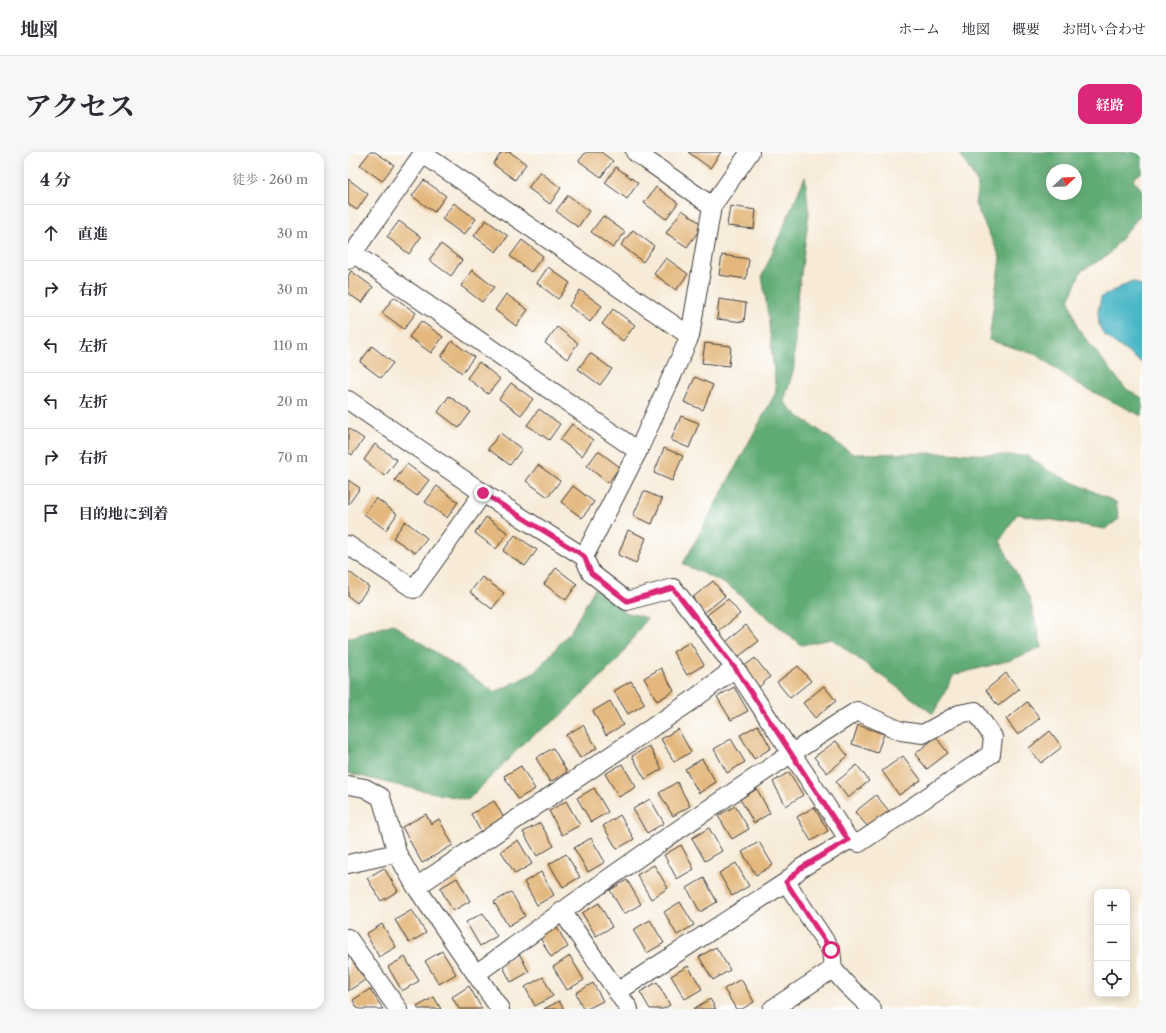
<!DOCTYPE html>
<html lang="ja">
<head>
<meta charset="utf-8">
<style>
	body { margin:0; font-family:"Libre Caslon Text","Noto Serif JP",serif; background:#f7f7f7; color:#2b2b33 }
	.controls { position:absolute; right:12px; bottom:12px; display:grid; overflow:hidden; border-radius:8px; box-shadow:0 2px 10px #0003 }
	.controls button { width:36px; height:36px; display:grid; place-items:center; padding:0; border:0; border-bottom:1px solid #e1e1e2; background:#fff; color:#2b2b33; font:20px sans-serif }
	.compass { position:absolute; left:698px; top:12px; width:36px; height:36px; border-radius:50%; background:#fff; box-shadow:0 2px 10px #0003; rotate:67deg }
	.stop { position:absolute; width:12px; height:12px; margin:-9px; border:3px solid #db2777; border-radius:50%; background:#fff }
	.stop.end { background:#db2777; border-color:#fff; box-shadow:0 1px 4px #0008 }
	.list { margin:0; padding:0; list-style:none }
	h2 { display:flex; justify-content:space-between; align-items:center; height:52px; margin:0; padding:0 16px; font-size:17px }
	h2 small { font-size:13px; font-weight:400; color:#7c7c81 }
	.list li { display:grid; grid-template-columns:26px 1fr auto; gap:12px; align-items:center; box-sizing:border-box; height:56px; padding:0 16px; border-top:1px solid #e1e1e2 }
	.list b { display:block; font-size:15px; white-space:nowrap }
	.list em { font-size:13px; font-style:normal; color:#7c7c81 }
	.icon { flex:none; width:22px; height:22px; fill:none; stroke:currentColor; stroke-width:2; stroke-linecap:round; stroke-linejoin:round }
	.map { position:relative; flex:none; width:794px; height:857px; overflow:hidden; border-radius:12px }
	header { display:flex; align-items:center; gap:24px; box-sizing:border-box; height:56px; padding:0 20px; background:#fff; border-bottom:1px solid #e1e1e2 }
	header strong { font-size:19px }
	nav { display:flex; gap:22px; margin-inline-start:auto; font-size:14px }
	.intro { display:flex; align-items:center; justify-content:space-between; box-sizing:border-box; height:96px; padding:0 24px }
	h1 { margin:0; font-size:28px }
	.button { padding:10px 18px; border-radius:12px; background:#db2777; color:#fff; font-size:14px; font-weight:700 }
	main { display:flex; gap:24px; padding:0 24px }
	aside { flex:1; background:#fff; border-radius:12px; box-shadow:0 2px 10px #0003 }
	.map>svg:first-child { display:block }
</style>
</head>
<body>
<header>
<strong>地図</strong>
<nav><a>ホーム</a><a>地図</a><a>概要</a><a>お問い合わせ</a></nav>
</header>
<div class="intro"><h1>アクセス</h1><a class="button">経路</a></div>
<main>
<aside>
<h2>4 分<small>徒歩 · 260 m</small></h2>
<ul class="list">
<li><svg class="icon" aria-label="ahead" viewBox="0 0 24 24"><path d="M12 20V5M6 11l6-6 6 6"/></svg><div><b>直進</b></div><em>30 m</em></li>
<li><svg class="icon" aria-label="right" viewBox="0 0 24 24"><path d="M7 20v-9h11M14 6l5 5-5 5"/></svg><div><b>右折</b></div><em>30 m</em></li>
<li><svg class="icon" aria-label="left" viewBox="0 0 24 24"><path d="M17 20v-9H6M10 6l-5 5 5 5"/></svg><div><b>左折</b></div><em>110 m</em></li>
<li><svg class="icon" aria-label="left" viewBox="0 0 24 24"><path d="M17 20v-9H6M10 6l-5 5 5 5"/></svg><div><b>左折</b></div><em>20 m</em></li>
<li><svg class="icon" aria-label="right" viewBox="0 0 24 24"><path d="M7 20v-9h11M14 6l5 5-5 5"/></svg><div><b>右折</b></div><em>70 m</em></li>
<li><svg class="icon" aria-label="arrive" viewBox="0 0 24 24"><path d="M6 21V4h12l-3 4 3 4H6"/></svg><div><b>目的地に到着</b></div></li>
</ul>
</aside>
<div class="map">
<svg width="794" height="857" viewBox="0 0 794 857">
	<rect width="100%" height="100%" fill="#fff"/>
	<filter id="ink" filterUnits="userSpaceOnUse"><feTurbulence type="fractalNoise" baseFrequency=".025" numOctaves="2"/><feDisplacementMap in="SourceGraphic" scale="8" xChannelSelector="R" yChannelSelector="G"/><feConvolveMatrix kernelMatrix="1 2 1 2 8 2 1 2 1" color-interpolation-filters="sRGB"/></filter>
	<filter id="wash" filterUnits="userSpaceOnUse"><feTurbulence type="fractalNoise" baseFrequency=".012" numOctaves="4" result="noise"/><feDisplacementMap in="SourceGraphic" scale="16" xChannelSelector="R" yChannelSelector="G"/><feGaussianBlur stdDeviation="0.9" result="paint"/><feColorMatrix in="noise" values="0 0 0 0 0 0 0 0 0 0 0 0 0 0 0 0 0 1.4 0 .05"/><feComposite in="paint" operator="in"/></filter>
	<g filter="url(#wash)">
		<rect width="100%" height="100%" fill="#f7ebd8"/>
		<path fill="#61ab74" stroke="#3e6448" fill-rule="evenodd" d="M611,0H794V20L785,27L794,38V61L759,104L733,119L721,148L730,177L777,236L794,246V264L731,233L689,203L641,188L652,105L627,52L630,32ZM704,18H728V42H704Z
			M457,25L461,61L448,160L446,217L436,249L445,260L505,302L595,301L680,304L701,319L768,350L771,367L757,377L669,362L652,389L682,448L694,495L663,508L606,523L585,562L484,487L453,493L381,434L335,412L428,240L420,163L414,124Z
			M247,436L277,460L299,466L269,509L209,567L181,586L120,648L48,633L0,621V486L45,472L147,540L186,521L223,479Z"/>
		<path fill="#49b6c6" stroke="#326971" d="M784,129L794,134V211L756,183L751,173L750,159L753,145Z"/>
		<g id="blocks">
			<path fill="#e3b77d" d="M22,0H27L46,13L34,29L12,13Z
				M154,0H162L178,12L167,28L145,12Z
				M238,0H253L265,9L253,25L231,9Z
				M340,0H373L362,16Z
				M268,15L290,31L279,47L257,31Z
				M192,20L213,36L202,52L180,36Z
				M0,27L20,42L9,58L0,52Z
				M76,28L98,44L86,60L64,44Z
				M308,35L330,51L318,67L296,51Z
				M220,43L241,59L230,75L208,59Z
				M106,51L128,67L116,83L94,67Z
				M382,54L408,58L406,77L379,74Z
				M334,58L355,73L339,95L318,81Z
				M255,64L277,80L265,96L243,80Z
				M138,68L160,84L148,100L126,84Z
				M51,69L73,85L61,102L39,85Z
				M285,78L306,94L295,110L273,93Z
				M174,88L195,104L183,120L162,104Z
				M93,92L114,108L103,124L81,108Z
				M374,103L401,107L398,127L371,123Z
				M318,106L340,122L328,138L306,122Z
				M200,115L222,131L210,147L189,131Z
				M124,118L146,135L134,150L113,134Z
				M3,119L25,135L14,151L0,141V124Z
				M232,138L254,154L242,170L221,154Z
				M158,142L180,158L168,174L147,158Z
				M46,145L68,161L56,177L34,161Z
				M371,147L398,151L396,170L369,167Z
				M265,157L287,173L275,189L254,172Z
				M73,169L95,185L83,201L61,185Z
				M209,175L230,191L219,207L197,191Z
				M104,189L126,205L114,221L93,205Z
				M357,191L383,194L381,214L354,211Z
				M24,194L45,211L33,226L12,210Z
				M242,201L264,217L252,233L230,217Z
				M131,210L152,227L140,242L119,226Z
				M347,225L365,233L355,258L336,250Z
				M163,231L185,247L173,263L151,247Z
				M101,244L123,260L111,276L90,260Z
				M191,257L212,272L201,288L179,273Z
				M333,264L351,271L341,296L323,288Z
				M224,272L245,288L234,304L212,288Z
				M0,276L16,287L4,303L0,300Z
				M152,281L174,297L162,313L140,297Z
				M27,292L49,308L37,324L16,308Z
				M316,296L335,304L324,329L306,321Z
				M250,299L272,315L260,331L239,314Z
				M59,312L81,328L69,344L47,328Z
				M190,313L212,329L200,345L178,329Z
				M0,328L12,336L0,353Z
				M89,334L110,350L99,366L77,350Z
				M225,334L246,350L234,366L213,350Z
				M296,339L314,347L304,372L285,364Z
				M28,346L49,362L38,378L16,362Z
				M138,365L160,381L148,397L127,381Z
				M57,369L79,386L67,401L45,386Z
				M280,378L298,386L288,411L270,403Z
				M167,383L189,398L177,414L155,399Z
				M208,416L229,432L218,448L196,432Z
				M0,419L21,435L9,451L0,444Z
				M134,425L156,441L144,457L122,440Z
				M365,429L377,444L356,461L344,446Z
				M380,447L392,462L371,479L359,463Z
				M398,473L411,489L390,505L378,490Z
				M342,490L356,513L339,523L325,500Z
				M407,506L422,525L411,535L395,515Z
				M450,514L463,529L442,546L429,530Z
				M313,516L326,539L309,549L296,526Z
				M658,521L671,537L650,554L638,538Z
				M283,529L297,552L280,562L266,539Z
				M476,534L488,549L467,566L455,551Z
				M386,535L400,559L383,568L369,545Z
				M262,549L275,573L258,583L245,559Z
				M679,550L692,566L670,583L658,567Z
				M235,573L249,596L232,606L218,583Z
				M410,573L423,596L406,607L392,583Z
				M510,573L536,582L529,601L504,592Z
				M330,577L343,600L326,610L313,587Z
				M702,579L714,595L693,611L681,596Z
				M588,585L600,601L579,617L567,602Z
				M383,587L397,610L379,621L366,597Z
				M488,589L500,604L479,621L466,605Z
				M301,594L314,617L297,627L284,604Z
				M205,596L219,620L202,630L188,606Z
				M555,604L573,628L551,643L534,619Z
				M354,607L368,630L351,641L337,617Z
				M274,612L288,635L271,645L257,622Z
				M509,613L521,629L500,646L488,630Z
				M173,614L187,637L170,647L156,624Z
				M441,620L455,643L438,654L425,630Z
				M329,630L342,654L325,664L311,641Z
				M246,636L260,660L243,670L229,646Z
				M409,637L422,661L406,671L392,647Z
				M528,643L541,659L520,675L507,660Z
				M302,647L316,671L299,681L285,657Z
				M146,649L156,666L133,680L123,662Z
				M218,649L232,673L214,683L201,659Z
				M387,654L401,677L384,687L370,664Z
				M466,655L480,679L463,689L449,665Z
				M78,662L83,672L91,667L105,693L74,711L54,675Z
				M272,663L286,687L269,697L255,674Z
				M192,671L206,694L189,704L175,680Z
				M361,676L374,699L357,709L344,686Z
				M243,686L257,710L240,720L226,696Z
				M170,688L184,712L167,722L153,699Z
				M411,690L425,713L408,723L394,700Z
				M333,693L346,717L329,727L316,703Z
				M218,702L232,725L215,735L201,712Z
				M388,711L401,734L384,744L371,721Z
				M306,713L320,736L303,747L289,723Z
				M36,716L50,739L33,749L19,726Z
				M193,720L206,743L189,753L176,730Z
				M109,726L122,749L105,759L92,736Z
				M356,726L369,750L352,760L339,736Z
				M279,728L293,752L276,762L262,738Z
				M163,740L177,764L160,774L146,750Z
				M332,750L346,773L329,783L316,760Z
				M251,751L264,775L248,784L234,761Z
				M64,758L78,781L61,791L47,768Z
				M135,761L149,784L132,794L118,770Z
				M302,768L316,791L299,801L285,778Z
				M34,772L48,795L31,805L18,782Z
				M207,772L220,795L203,805L190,782Z
				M368,795L382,818L365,828L351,805Z
				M94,799L108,822L91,832L77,809Z
				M171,801L181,820L163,830L153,811Z
				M0,802L17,828L0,839Z
				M222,804L236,828L219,838L205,815Z
				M57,805L71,829L54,839L40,815Z
				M340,814L354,837L337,847L323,824Z
				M195,825L205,844L187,854L177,835Z
				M393,827L406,850L394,857H388L376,837Z
				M309,830L322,853L315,857H302L292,840Z
				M245,831L255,849L239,857H235L228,841Z
				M121,834L134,857H111L104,845Z
				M22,837L35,857H10L5,848Z
				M86,845L93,857H70L69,855Z
				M362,847L368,857H345Z
				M211,849L216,857H196Z"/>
		</g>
	</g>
	<g filter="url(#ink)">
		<use href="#blocks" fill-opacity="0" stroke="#3d3b38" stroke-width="1"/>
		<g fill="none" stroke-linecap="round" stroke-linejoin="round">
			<g stroke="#3d3b38" stroke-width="20">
				<path id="street" d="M287,0L364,54
					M75,2L342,184
					M5,101L290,299
					M0,108L76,0
					M0,248L135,341L236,405L290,299L342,184L364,54L402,0
					M0,393L66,437L135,341
					M236,405L243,421L279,449L325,436L387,516
					M0,633L17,636L33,645L49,701
					M0,712L49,701L68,735L152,857
					M68,735L342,550L387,516L501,688L453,716L438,730L483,798L485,817L497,831L524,857
					M214,759L281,857
					M0,786L50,857
					M128,822C252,731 379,642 509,559L553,579L575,582L611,562L627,559L645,585L643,602L511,691L501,688
					M269,840L438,730
					M424,857L485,817"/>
			</g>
			<use href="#street" stroke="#fff" stroke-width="18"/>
		</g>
	</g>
	<g fill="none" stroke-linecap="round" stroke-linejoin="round" filter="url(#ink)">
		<path stroke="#db2777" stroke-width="5" d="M135,341L236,404L243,421L279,449L325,436L387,516L500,688L453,716L438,730L483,798"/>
	</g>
</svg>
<div class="controls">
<button>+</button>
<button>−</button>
<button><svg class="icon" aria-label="locate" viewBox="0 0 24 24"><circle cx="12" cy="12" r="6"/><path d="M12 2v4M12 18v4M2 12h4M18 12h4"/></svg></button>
</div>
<svg class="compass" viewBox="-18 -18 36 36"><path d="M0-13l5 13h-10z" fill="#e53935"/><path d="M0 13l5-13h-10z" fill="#7c7c81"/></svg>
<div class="stop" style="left:483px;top:798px"></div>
<div class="stop end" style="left:135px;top:341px"></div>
</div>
</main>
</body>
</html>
